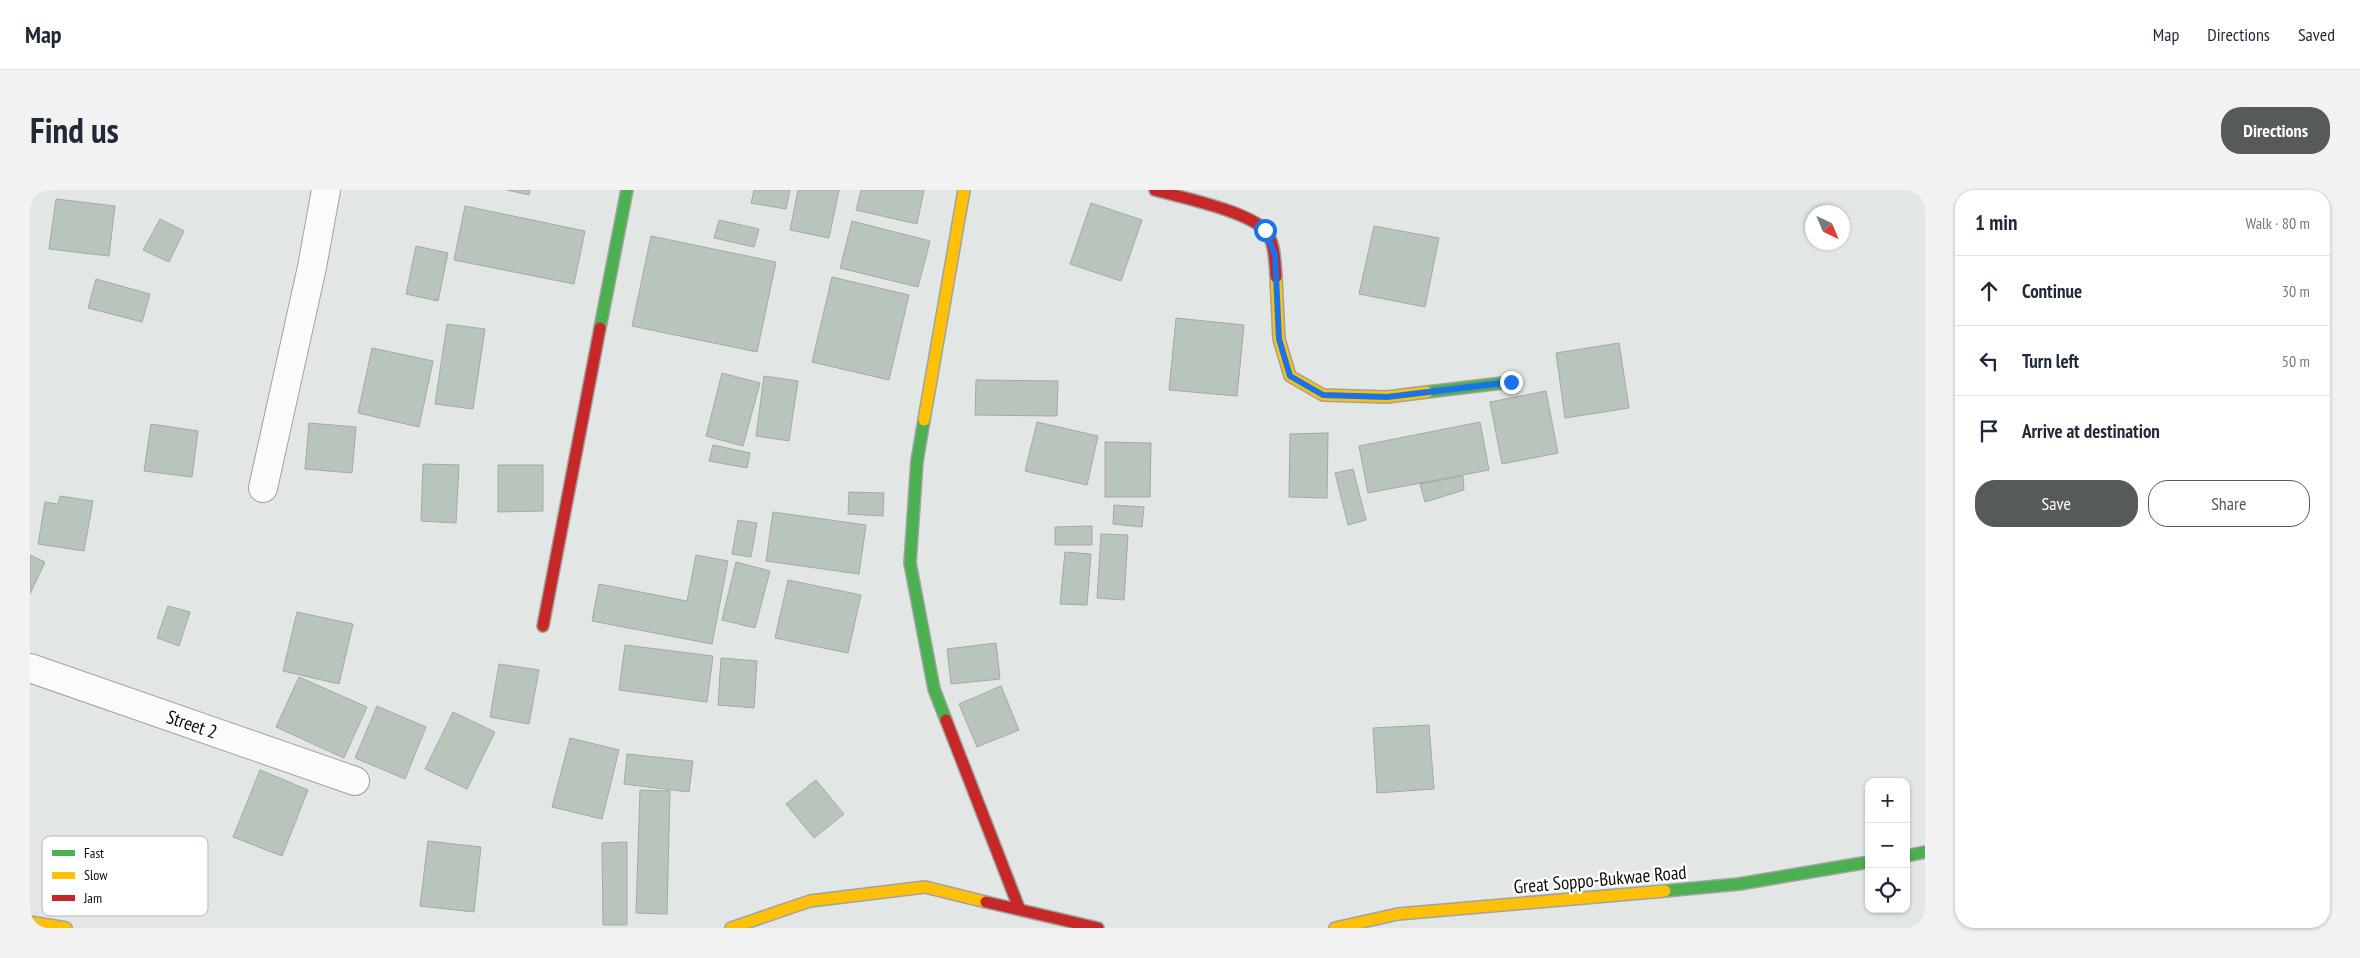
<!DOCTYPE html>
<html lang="en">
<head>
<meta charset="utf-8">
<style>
	body { margin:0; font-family:"PT Sans Narrow",sans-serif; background:#f2f2f3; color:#1f2937 }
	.controls { position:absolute; right:15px; bottom:15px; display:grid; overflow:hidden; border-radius:10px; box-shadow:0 1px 4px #0004 }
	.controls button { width:45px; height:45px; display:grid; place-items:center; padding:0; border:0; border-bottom:1px solid #e0e1e3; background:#fff; color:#1f2937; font:25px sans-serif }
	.compass { position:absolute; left:1775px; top:15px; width:45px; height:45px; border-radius:50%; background:#fff; box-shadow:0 1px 4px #0004; rotate:136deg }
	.stop { position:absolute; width:15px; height:15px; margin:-11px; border:4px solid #1a73e8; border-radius:50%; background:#fff }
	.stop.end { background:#1a73e8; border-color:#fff; box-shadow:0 1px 5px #0008 }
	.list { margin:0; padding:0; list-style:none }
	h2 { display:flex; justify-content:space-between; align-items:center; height:65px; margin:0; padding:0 20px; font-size:21px }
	h2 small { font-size:16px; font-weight:400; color:#747a83 }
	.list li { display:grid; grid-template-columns:32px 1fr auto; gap:15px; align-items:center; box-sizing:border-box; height:70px; padding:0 20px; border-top:1px solid #e0e1e3 }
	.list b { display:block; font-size:19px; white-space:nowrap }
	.list em { font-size:16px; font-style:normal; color:#747a83 }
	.actions { display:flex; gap:10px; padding:15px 20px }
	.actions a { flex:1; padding:11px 0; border:1px solid #565a58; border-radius:20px; text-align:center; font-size:18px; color:#565a58 }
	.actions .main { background:#565a58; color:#fff }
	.icon { flex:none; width:28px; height:28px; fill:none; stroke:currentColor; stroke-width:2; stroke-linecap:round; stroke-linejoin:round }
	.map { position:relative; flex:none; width:1895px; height:738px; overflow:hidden; border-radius:20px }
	header { display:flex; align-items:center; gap:30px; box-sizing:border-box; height:70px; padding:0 25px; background:#fff; border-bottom:1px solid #e0e1e3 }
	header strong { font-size:24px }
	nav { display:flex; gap:28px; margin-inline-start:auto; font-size:18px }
	.intro { display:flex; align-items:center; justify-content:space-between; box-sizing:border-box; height:120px; padding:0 30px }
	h1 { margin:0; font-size:35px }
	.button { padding:12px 22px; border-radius:20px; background:#565a58; color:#fff; font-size:18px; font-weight:700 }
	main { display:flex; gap:30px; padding:0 30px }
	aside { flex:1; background:#fff; border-radius:20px; box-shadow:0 1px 4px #0004 }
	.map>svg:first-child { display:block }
</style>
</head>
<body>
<header>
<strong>Map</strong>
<nav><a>Map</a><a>Directions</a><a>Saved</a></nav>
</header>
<div class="intro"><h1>Find us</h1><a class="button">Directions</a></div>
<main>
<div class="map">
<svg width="1895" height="738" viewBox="0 0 1895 738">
	<rect width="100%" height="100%" fill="#e2e6e4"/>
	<path fill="#b8c5ba" stroke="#a6a8a7" d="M477,0H500L499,5Z
		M724,0H760L756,19L721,13Z
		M768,0H809L799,48L760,40Z
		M831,0H894L887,34L826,20Z
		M26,9L85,16L79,66L19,59Z
		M1061,13L1112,30L1091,91L1040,74Z
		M435,16L555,41L544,94L424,70Z
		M130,29L154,41L139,72L113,60Z
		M689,30L729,39L724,57L684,48Z
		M822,31L900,51L888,97L810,78Z
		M1344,36L1409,48L1395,117L1329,104Z
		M621,46L746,72L727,162L602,136Z
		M386,56L418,63L408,111L376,104Z
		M802,87L879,105L859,190L782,172Z
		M66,89L120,104L112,132L58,118Z
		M1146,128L1214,135L1207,206L1139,200Z
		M417,134L455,139L443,219L405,214Z
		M1589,153L1599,218L1535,228L1526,163Z
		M342,158L403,171L389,237L328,223Z
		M692,183L730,193L713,256L676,246Z
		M734,186L768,191L759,251L726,246Z
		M946,190L1028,191L1027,226L945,225Z
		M1516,201L1528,263L1472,274L1460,212Z
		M1007,232L1068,246L1057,295L995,281Z
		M1450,232L1459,280L1338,303L1329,256Z
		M279,233L326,237L322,283L275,279Z
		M121,234L168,241L162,287L114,281Z
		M1298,243L1297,308L1259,307L1260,244Z
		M1075,252L1121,253L1120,307H1075Z
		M683,255L720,263L717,278L679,271Z
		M393,274L429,275L426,333L391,331Z
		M468,275H513V321L468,322Z
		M1323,279L1336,330L1318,335L1305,283Z
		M1433,286L1434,300L1395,312L1390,294Z
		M819,302L854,303L853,326L818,324Z
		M30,306L63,311L54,361L8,354L15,312L28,314Z
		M1084,315L1114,317L1112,337L1083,334Z
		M743,322L836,335L829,384L736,371Z
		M708,330L727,333L721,367L702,364Z
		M1062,336V355H1025V337Z
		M1071,344L1098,345L1094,410L1067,408Z
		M1035,362L1061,364L1057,415L1030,414Z
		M0,365L15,372L0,404Z
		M666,365L698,371L682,454L562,431L569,394L657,411Z
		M706,372L740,381L725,438L692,430Z
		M758,390L831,405L818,463L745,448Z
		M138,416L160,422L149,456L127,448Z
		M267,422L323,434L309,494L253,481Z
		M966,453L970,489L921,494L917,459Z
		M595,455L683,466L677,512L589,500Z
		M691,468L727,471L724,518L688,515Z
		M469,474L509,480L499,534L460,527Z
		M269,487L337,517L314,568L246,537Z
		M971,496L989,540L947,557L929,514Z
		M347,516L396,537L375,589L325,568Z
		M423,522L465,542L437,599L395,579Z
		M1399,535L1404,599L1347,603L1343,538Z
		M540,548L589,560L572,629L522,617Z
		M597,564L663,571L659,602L594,594Z
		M230,580L278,600L252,666L203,647Z
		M786,590L814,624L784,648L756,614Z
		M610,600L640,601L637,724L606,723Z
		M398,651L451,657L444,722L390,716Z
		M597,652V735H573L572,653Z"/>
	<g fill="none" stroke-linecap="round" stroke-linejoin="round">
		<g stroke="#a0a3a1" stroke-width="30">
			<path id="street" d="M233,298L282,77L296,0
				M0,478L325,591"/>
		</g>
		<g stroke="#a0a3a1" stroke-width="14">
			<path id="fast" d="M570,138L597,0
				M1397,202L1481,192
				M894,230L887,271L880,373L904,499L916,530
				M1876,666L1895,662
				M1635,701L1709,694L1839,672"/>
		</g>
		<g stroke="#a0a3a1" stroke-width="14">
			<path id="slow" d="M1246,87L1249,149L1260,186L1293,205L1357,207L1397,202
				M894,230L934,0
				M0,732L36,738
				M701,738L780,711L895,697L956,712
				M1305,738L1368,724L1635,701"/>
		</g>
		<g stroke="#a0a3a1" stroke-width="14">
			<path id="jam" d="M1125,0C1153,8 1213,20 1234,39C1245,50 1245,72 1246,87
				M513,436L570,138
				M916,530L989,718
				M956,712L1068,738"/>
		</g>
		<use href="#street" stroke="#fbfbfb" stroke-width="28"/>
		<use href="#fast" stroke="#4caf50" stroke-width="11"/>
		<use href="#slow" stroke="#ffc107" stroke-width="11"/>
		<use href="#jam" stroke="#c62828" stroke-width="11"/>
	</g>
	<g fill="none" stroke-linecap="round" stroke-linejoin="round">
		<path stroke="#1a73e8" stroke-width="6" d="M1235,40L1245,65L1249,149L1260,186L1293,205L1357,207L1481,192"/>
	</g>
	<g text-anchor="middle" stroke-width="4.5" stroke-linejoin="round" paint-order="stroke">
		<g font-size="19" fill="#0b0e0d" stroke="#fff">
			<text transform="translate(162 534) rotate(19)" y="7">Street 2</text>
			<text transform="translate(1570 689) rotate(-5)" y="7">Great Soppo-Bukwae Road</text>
		</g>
	</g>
	<rect x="12" y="646" width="166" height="80" rx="8" fill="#fff" stroke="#b6b7b6" stroke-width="1"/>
	<rect x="22" y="660" width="23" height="6" fill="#4caf50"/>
	<rect x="22" y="682" width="23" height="7" fill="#ffc107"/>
	<rect x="22" y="705" width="23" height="6" fill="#c62828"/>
	<g font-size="14" fill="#0b0e0d">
		<text x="54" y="668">Fast</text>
		<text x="54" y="690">Slow</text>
		<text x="54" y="713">Jam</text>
	</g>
</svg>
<div class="controls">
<button>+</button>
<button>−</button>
<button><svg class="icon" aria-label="locate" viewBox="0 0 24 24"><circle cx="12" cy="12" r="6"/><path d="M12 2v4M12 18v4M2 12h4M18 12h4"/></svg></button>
</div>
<svg class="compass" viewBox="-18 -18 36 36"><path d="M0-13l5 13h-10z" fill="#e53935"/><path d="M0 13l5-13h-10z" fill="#747a83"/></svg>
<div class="stop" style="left:1235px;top:40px"></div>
<div class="stop end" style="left:1481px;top:192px"></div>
</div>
<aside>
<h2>1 min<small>Walk · 80 m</small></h2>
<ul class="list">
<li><svg class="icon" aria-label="ahead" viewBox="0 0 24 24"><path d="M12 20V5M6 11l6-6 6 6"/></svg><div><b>Continue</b></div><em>30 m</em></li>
<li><svg class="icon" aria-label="left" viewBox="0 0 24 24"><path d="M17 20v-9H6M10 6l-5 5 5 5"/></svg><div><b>Turn left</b></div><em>50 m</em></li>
<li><svg class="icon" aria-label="arrive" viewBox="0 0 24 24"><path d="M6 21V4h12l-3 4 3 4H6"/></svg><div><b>Arrive at destination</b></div></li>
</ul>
<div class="actions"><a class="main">Save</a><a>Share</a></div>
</aside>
</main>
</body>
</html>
